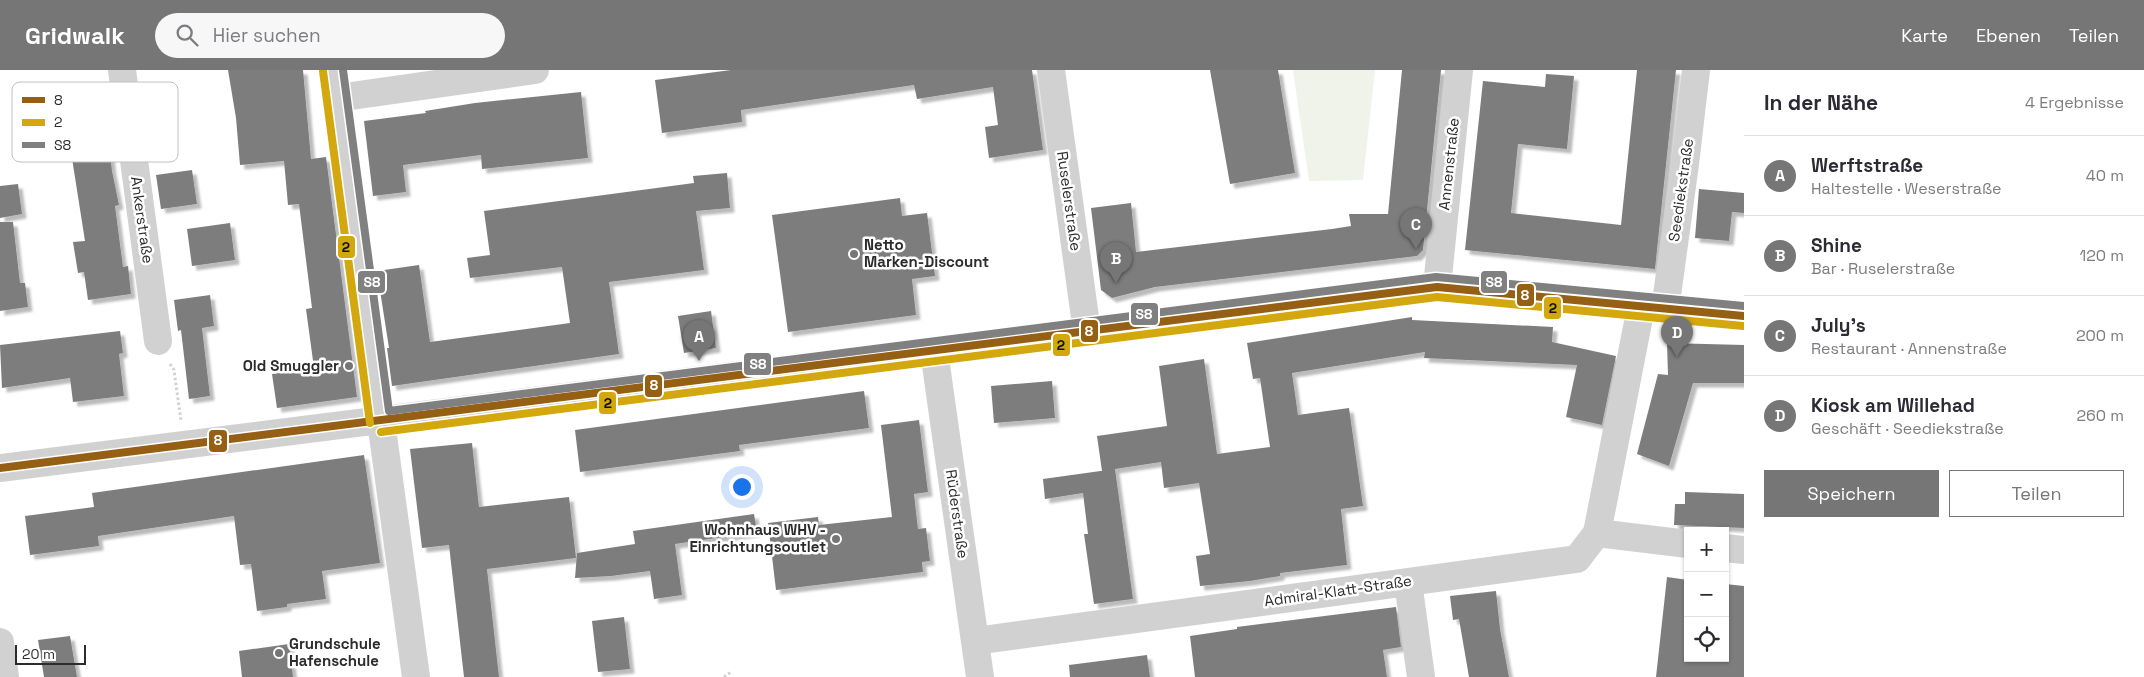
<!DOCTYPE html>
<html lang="de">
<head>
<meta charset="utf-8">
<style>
	body { margin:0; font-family:"Space Grotesk",sans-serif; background:#f7f7f7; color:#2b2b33 }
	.controls { position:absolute; right:15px; bottom:15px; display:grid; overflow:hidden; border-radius:0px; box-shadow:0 1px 4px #0004 }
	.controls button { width:45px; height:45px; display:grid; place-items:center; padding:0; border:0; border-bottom:1px solid #e1e1e2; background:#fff; color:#2b2b33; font:25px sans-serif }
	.scale { position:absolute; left:15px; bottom:12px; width:71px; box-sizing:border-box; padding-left:5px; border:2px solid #2c2c2c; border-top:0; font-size:14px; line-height:18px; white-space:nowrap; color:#2c2c2c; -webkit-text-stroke:4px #fff; paint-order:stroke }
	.you { position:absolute; left:741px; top:416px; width:18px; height:18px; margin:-12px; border:4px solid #fff; border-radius:50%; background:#1a73e8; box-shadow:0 0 0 8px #1a73e833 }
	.badge { display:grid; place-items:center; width:32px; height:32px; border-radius:50%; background:#767676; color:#fff; font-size:16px; font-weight:700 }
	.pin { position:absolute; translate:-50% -41px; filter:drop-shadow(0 1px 2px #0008) }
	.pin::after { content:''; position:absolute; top:26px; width:18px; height:15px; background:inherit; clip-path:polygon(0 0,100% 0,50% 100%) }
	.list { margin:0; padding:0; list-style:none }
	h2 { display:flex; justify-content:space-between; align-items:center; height:65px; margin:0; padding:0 20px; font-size:21px }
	h2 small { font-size:16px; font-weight:400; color:#7c7c81 }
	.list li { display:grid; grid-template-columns:32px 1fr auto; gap:15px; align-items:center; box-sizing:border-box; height:80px; padding:0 20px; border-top:1px solid #e1e1e2 }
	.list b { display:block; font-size:19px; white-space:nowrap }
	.list p { margin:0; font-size:16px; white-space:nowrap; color:#7c7c81 }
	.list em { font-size:16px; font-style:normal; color:#7c7c81 }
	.actions { display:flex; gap:10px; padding:15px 20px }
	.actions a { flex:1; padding:11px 0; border:1px solid #767676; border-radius:0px; text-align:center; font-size:18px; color:#767676 }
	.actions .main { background:#767676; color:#fff }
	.icon { flex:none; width:28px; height:28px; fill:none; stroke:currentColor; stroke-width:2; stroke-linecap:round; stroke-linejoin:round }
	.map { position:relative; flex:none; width:1744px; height:607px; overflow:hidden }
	header { display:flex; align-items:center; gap:30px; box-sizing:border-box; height:70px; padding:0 25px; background:#767676; color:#fff }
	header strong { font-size:24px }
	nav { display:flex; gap:28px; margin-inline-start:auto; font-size:18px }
	.search { width:350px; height:45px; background:#f7f7f7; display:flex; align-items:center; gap:12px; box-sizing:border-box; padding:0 18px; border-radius:28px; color:#7c7c81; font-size:19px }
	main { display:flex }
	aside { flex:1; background:#fff }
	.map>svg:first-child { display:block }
</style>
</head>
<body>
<header>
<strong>Gridwalk</strong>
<div class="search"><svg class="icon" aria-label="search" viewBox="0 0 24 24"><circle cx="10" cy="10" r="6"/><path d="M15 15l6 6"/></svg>Hier suchen</div>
<nav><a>Karte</a><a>Ebenen</a><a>Teilen</a></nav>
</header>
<main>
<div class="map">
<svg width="1744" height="607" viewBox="0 0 1744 607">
	<defs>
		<filter id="shadow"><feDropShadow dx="4.5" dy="4.5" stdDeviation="1" flood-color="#0004"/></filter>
	</defs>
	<rect width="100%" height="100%" fill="#fff"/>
	<path fill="#f0f3ea" d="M1293,0H1375L1363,110L1309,111Z"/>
	<path fill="#7d7d7d" filter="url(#shadow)" d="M228,0H303L311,89L326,87L357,327L277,338L272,304L314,298L306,239L312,238L299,134L288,135L284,91L240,95L236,48Z
		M731,0H1032L1043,80L989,88L985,57L998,55L993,17L917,29L914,15L741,40L742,52L662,63L655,10Z
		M1210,0H1278L1295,103L1230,114Z
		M1402,0H1441L1423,180L1417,186L1155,217L1112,228L1101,220L1091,138L1131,133L1136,182L1332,159L1351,156L1349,144H1388Z
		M1637,0H1676L1655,199L1465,180L1483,11L1545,17L1546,4L1574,6L1567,79L1518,74L1511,143L1621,155Z
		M581,22L588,88L482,99L481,85L403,95L406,122L373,126L364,51L426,43L425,41L475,33Z
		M105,40L112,101L119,135L115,136L123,197L128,196L131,224L88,230L84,202L78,203L73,172L85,171L71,82L60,84L56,45Z
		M192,100L197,134L161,139L156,105Z
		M727,103L730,138L696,141L704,200L609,212L619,284L392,316L387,278H389L377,201L419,195L430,272L570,253L562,197L470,208L467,188L490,185L484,141L694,113L693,106Z
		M18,114L22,144L0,148V116Z
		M1699,119L1744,123V143L1732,142L1729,171L1695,168Z
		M900,128L902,146L927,143L935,206L912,209L916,245L788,262L772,145Z
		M0,152H13L20,213H25L28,237L0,241Z
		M230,153L235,190L192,196L187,159Z
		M210,225L214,256L202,258L210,326L189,329L181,260L178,261L174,230Z
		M711,241L716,278L684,283L678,246Z
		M1412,247V250L1553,257L1552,272L1616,286L1602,355L1566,347L1577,295L1424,288L1425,282L1292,303L1298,345L1349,338L1363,436L1341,439L1347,495L1280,503V506L1250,511L1200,516L1196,486L1210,484L1199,413L1164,418L1161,392L1102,401L1097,366L1167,356L1159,296L1204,289L1217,384L1270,377L1260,308L1253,309L1247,273Z
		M120,261L123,283L119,284L124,326L73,332L70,308L2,318L0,275Z
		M1667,273L1744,275V313H1693L1669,396L1637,384L1658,304L1668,305Z
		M1052,311L1055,348L994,353L991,316Z
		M864,321L869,358L739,375L740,381L580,402L575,360Z
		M919,350L928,422L914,424L918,459L926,458L930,491L922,492L923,502L776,520L768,453L818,447L819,455L892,447L881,355Z
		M472,373L479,437L569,427L576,488L487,499L499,607H464L449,475L422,478L410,379Z
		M364,385L380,493L322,501L326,529L287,534V537L257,541L251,494L240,495L234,446L98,466L99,476L30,485L25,446L94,437L92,423Z
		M1115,399L1133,529L1094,534L1084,464H1088L1083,423L1045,429L1043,409Z
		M1685,422L1744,424V458L1674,455L1675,434H1685Z
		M754,444L757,462L675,474L682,525L654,529L650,501L611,506L575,508L577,483L635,474L633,461Z
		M1667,507L1688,510V588H1725V514L1744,516V607H1656Z
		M1496,521L1500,559L1509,607H1469L1459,549L1453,550L1450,526Z
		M1396,537L1401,577L1383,580L1387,607H1195L1190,566L1237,559V557Z
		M624,547L630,599L598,602L592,551Z
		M70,566L77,607H44L38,570Z
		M289,574L293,607H242L239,581Z
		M1147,585L1150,607H1070L1069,595Z"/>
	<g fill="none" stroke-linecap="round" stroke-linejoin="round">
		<path stroke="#d1d1d1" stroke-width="3" stroke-dasharray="2.5 2.5" stroke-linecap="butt" d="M170,294L174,300L181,351
			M724,607L731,602"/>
		<path stroke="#d1d1d1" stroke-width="28" d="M122,0L158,271
			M333,0L416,607
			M1051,0L1087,262
			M337,28L535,0
			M1437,217L1459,0
			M1665,240L1685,94L1696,0
			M934,281L980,607
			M0,398L1437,217L1744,246
			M1597,463L1641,237
			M1725,478L1744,480
			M1408,512L1421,607
			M975,571L1577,489L1597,463L1688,474
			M0,572L5,607"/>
		<g stroke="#fff" stroke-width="11">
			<path id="bus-1" d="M0,398L1437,217L1744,246"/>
		</g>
		<g stroke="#fff" stroke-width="11">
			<path id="bus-2" d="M323,1L370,353
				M381,362L1437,227L1743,256"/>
		</g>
		<g stroke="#fff" stroke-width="11">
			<path id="bus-3" d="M343,0L389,341L1436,207L1744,236"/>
		</g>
		<use href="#bus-1" stroke="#955f14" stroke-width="8"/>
		<use href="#bus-2" stroke="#d2a80e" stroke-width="8"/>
		<use href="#bus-3" stroke="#808080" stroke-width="8"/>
	</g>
	<g fill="#767676" stroke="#fff" stroke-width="2">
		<circle cx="854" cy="184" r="5"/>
		<circle cx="349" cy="296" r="5"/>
		<circle cx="836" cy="469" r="5"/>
		<circle cx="279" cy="583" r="5"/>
	</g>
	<g text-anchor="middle" stroke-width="5" stroke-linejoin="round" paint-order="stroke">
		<g font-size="15" fill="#2c2c2c" stroke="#fff">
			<text transform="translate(1449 94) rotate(-84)" y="5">Annenstraße</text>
			<text transform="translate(1681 120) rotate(-82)" y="5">Seediekstraße</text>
			<text transform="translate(1069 131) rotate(82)" y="5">Ruselerstraße</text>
			<text transform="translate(142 150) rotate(82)" y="5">Ankerstraße</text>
			<text transform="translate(957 444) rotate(82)" y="5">Rüderstraße</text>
			<text transform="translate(1338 521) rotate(-8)" y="5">Admiral-Klatt-Straße</text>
		</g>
		<g font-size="15" font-weight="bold" fill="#2c2c2c" stroke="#fff" text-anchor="start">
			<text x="864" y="180">Netto<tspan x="864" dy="17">Marken-Discount</tspan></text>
			<text x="339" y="301" text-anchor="end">Old Smuggler</text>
			<text x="826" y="465" text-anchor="end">Wohnhaus WHV -<tspan x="826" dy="17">Einrichtungsoutlet</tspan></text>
			<text x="289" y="579">Grundschule<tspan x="289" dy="17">Hafenschule</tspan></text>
		</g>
	</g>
	<rect x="12" y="12" width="166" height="80" rx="8" fill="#fff" stroke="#c0c0c0" stroke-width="1"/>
	<rect x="22" y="27" width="23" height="6" fill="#955f14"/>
	<rect x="22" y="49" width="23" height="7" fill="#d2a80e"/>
	<rect x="22" y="72" width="23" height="6" fill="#808080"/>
	<g font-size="14" fill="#2c2c2c">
		<text x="54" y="35">8</text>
		<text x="54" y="57">2</text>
		<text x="54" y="80">S8</text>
	</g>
	<g stroke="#fff" stroke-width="2">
		<rect x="337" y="165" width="19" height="24" rx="5" fill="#d2a80e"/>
		<rect x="357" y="200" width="29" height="24" rx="5" fill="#808080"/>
		<rect x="1480" y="200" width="28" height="24" rx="5" fill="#808080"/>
		<rect x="1516" y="213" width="19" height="24" rx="5" fill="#955f14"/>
		<rect x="1543" y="226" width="19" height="24" rx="5" fill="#d2a80e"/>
		<rect x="1130" y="232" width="29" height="24" rx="5" fill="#808080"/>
		<rect x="1080" y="249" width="19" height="24" rx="5" fill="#955f14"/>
		<rect x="1052" y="263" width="19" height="24" rx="5" fill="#d2a80e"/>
		<rect x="743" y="282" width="29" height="24" rx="5" fill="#808080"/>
		<rect x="644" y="304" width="19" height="24" rx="5" fill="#955f14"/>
		<rect x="598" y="321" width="19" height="24" rx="5" fill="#d2a80e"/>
		<rect x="208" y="359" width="20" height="24" rx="5" fill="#955f14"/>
	</g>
	<g font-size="14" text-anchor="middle" font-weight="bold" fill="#fff">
		<text x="372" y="217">S8</text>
		<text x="1494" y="217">S8</text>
		<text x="1525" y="230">8</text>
		<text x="1144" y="249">S8</text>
		<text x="1089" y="266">8</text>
		<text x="758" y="299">S8</text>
		<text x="654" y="320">8</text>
		<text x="218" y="375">8</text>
	</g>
	<g font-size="14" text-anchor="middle" font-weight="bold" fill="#111">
		<text x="346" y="182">2</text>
		<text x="1553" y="243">2</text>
		<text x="1061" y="280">2</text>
		<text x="608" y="338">2</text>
	</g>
</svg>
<div class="controls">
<button>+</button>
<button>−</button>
<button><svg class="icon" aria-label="locate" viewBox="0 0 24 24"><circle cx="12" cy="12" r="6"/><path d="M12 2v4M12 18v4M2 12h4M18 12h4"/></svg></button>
</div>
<div class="scale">20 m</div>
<div class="you"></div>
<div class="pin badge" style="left:699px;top:291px">A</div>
<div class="pin badge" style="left:1116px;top:213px">B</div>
<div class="pin badge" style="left:1416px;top:179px">C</div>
<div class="pin badge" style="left:1677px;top:287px">D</div>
</div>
<aside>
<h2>In der Nähe<small>4 Ergebnisse</small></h2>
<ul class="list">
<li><span class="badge">A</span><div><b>Werftstraße</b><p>Haltestelle · Weserstraße</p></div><em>40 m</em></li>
<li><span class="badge">B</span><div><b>Shine</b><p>Bar · Ruselerstraße</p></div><em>120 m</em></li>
<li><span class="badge">C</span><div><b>July's</b><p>Restaurant · Annenstraße</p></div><em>200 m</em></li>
<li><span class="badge">D</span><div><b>Kiosk am Willehad</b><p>Geschäft · Seediekstraße</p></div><em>260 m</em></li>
</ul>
<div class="actions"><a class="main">Speichern</a><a>Teilen</a></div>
</aside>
</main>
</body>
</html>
